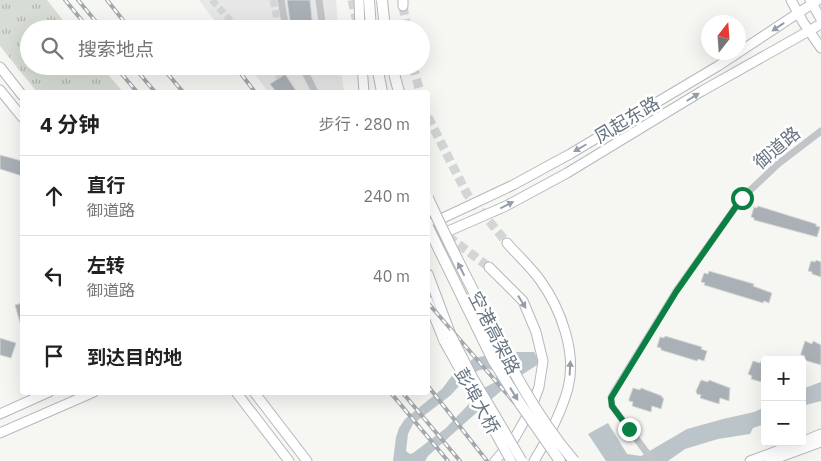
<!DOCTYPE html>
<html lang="zh">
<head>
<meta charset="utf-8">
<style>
	body { margin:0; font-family:"IBM Plex Sans","Noto Sans SC",sans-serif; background:#f2f2f2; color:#222 }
	.controls { position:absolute; right:15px; bottom:15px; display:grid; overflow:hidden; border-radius:5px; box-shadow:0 5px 20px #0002 }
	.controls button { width:45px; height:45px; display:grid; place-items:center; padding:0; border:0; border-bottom:1px solid #e0e0e0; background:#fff; color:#222; font:25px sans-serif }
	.compass { position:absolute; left:701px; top:15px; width:45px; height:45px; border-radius:50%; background:#fff; box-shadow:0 5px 20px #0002; rotate:17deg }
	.stop { position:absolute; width:15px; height:15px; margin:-11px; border:4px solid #0b8043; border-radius:50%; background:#fff }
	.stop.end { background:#0b8043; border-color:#fff; box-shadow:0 1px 5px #0008 }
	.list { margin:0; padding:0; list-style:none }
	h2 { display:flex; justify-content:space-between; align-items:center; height:65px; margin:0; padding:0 20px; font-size:21px }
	h2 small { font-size:16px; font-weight:400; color:#767676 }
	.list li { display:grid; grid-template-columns:32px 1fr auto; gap:15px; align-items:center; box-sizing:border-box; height:80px; padding:0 20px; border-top:1px solid #e0e0e0 }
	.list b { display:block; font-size:19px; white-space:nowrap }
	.list p { margin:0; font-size:16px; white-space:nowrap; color:#767676 }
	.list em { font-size:16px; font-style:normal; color:#767676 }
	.icon { flex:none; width:28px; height:28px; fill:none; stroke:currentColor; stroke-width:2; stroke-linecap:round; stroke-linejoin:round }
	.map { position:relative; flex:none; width:821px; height:461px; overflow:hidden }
	.search { position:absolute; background:#fff; box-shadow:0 5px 20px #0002; left:20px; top:20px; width:410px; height:55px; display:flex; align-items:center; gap:12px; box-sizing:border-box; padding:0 18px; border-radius:28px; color:#767676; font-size:19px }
	.panel { position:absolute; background:#fff; box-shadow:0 5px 20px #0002; left:20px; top:90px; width:410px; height:305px; border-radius:5px }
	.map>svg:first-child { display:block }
</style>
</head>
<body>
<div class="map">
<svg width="821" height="461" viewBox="0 0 821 461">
	<defs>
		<pattern id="grass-tufts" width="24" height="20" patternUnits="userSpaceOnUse" patternTransform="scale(1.25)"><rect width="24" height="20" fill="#d7ddd4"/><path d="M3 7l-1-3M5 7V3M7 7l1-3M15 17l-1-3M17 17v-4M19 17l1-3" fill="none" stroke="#b2b8b1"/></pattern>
	</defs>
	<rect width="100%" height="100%" fill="#f6f6f3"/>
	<path fill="#e6e7e6" d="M199,0H336L338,29H221Z
		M249,66H341L344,92H268Z"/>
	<path fill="url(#grass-tufts)" d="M0,0H47L70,29H29V66H101L123,92H37L0,46Z"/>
	<path fill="#bbc5c9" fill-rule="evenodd" d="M505,352H534L540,363L514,380L494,397L428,456L425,461H393L396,437L399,428L405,419L442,389L451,377L474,358ZM487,368L494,371L496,377L495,382L484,388L446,428L413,453L410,454L406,451L408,434L413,424L451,395L459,386L477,371Z
		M821,382V401L802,406V389Z
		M765,407V424L753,428L750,434L718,439L685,449L668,461H606L588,434L608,423L627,454L641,456L687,429L723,419L754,412Z"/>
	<path fill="#aab1b6" stroke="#d7d7d5" d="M287,0H310L313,29H291Z
		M285,74L297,92H276L270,84Z
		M0,155L22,161V176L0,169Z
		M758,206L816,224V226L820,227L817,237L754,220V218L751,217L754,207L757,208Z
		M816,260L821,262V277L812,274V272L808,271L811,261L815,262Z
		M709,271L754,284L753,286L772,293L769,303L764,301L763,303L704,285L705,283L701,282L704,273L708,274Z
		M22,303V326H21L15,305Z
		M665,336L702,347L701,349L707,351L704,361L698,359L697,361L661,350V348L657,347L660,337L664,338Z
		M0,338L16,343L11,358L0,355Z
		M805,341L812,344L813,341L821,345V365L804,360L805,356L801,355V353Z
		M753,361L760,363L761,361L765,362V383L751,379L752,376L748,374Z
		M701,380L708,382L709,380L730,388L729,401L720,398L719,404L700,398L701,395L697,394L696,391Z
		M633,388L640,390L641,388L662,396V398H664L661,409L652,406L651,412L632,406L633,402L629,401V399Z"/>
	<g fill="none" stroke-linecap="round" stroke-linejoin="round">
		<path stroke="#d2d6d7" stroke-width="7" stroke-dasharray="7 3.5" stroke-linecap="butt" d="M212,0L238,29
			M273,0L277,19
			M272,66L280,78"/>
		<path stroke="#d2d6d7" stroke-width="9" stroke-dasharray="9 4.5" stroke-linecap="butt" d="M352,0L358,27
			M403,6L407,29
			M413,66L420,92
			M428,117L467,194L507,243
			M428,218L454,241L489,267"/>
		<g stroke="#b5b8bc" stroke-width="11">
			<path id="major" d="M359,0L360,29
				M403,0V6
				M791,0L803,22L821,48
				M810,0L821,19
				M362,66L364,92
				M0,67L22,95
				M0,90L22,117
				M428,225L513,185L570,154L718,66L818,0
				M428,240L506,206L567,173L702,91L821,24
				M507,243C518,256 531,267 540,280C561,309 577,353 568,388C561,414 548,438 534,461
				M489,267L523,301L536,332L543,361L539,387L531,409L514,439L495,461
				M428,274L451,335
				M428,301L444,341
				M236,392L289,461
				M254,392L307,461
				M0,414L49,392
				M0,433L94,392
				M802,442L821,434
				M750,461L801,442
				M769,461L821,442"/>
		</g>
		<g stroke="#b6b9bc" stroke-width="12">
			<path id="highway" d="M369,0L371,29
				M392,66L399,92"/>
		</g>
		<path stroke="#c1c5c8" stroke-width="7" d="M281,0L286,29
			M319,0L323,29
			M302,66L314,90
			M653,461L612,406L611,397L615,390L676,291L742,198L778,164L821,131"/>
		<use href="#major" stroke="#fff" stroke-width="9"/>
		<use href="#highway" stroke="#fff" stroke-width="10"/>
		<g stroke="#a3a8ad" stroke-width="4">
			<path id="rail" d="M65,0L89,29
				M78,0L102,29
				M107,0L130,29
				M115,66L137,92
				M133,66L155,92
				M161,66L183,92
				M235,66L255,92
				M428,303L565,461
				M428,386L487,461
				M390,392L448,461
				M402,392L460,461"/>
		</g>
		<use href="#rail" stroke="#fff" stroke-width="2" stroke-dasharray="5.5" stroke-linecap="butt"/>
		<g stroke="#b5b8bc" stroke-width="11" stroke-linecap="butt">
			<path id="major-bridge" d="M451,335L473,378L522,461
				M444,341L511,461"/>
		</g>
		<g stroke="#b6b9bc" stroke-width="12" stroke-linecap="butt">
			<path id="highway-bridge" d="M382,0L385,29
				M377,66L382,92
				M428,198C444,234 462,269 480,304C506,359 534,414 574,461
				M428,227L493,360L521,405L560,461"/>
		</g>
		<use href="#major-bridge" stroke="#fff" stroke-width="9"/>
		<use href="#highway-bridge" stroke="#fff" stroke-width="10"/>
	</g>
	<defs><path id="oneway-solid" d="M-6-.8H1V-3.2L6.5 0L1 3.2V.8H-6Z" transform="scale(1.25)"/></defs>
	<g fill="#959ea8">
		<use href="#oneway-solid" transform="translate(778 27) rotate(146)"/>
		<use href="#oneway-solid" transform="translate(693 97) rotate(-32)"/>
		<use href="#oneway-solid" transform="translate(580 148) rotate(150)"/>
		<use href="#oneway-solid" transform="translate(507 205) rotate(-27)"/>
		<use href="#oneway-solid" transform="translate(461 269) rotate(-117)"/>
		<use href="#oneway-solid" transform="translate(522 302) rotate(58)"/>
		<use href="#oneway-solid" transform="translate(570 368) rotate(-87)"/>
		<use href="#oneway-solid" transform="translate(514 394) rotate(58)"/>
	</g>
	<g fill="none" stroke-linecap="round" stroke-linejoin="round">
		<path stroke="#0b8043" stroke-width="6" d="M629,429L612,406L611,398L676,292L742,198"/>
	</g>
	<g text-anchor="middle" stroke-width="5" stroke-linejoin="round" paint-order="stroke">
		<g font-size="18" fill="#677582" stroke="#fff">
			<text transform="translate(627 120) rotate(-31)" y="6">凤起东路</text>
			<text transform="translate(777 148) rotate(-40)" y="6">御道路</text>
			<text transform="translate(494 333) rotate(63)" y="6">空港高架路</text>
			<text transform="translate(477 401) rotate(61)" y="6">彭埠大桥</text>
		</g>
	</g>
</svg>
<div class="controls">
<button>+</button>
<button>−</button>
</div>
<svg class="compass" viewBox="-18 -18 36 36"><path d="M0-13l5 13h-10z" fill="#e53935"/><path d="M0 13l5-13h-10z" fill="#767676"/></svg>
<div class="stop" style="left:742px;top:198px"></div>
<div class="stop end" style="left:629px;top:429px"></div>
<div class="search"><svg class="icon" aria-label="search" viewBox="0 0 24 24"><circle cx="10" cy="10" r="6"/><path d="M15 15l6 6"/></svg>搜索地点</div>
<section class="panel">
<h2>4 分钟<small>步行 · 280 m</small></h2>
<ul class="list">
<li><svg class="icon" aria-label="ahead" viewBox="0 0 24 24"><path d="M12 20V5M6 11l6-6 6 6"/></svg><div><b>直行</b><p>御道路</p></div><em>240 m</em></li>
<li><svg class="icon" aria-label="left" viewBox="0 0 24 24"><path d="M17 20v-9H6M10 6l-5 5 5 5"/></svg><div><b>左转</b><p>御道路</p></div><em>40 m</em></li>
<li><svg class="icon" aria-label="arrive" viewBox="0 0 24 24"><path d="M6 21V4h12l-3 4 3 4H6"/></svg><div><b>到达目的地</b></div></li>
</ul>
</section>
</div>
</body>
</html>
